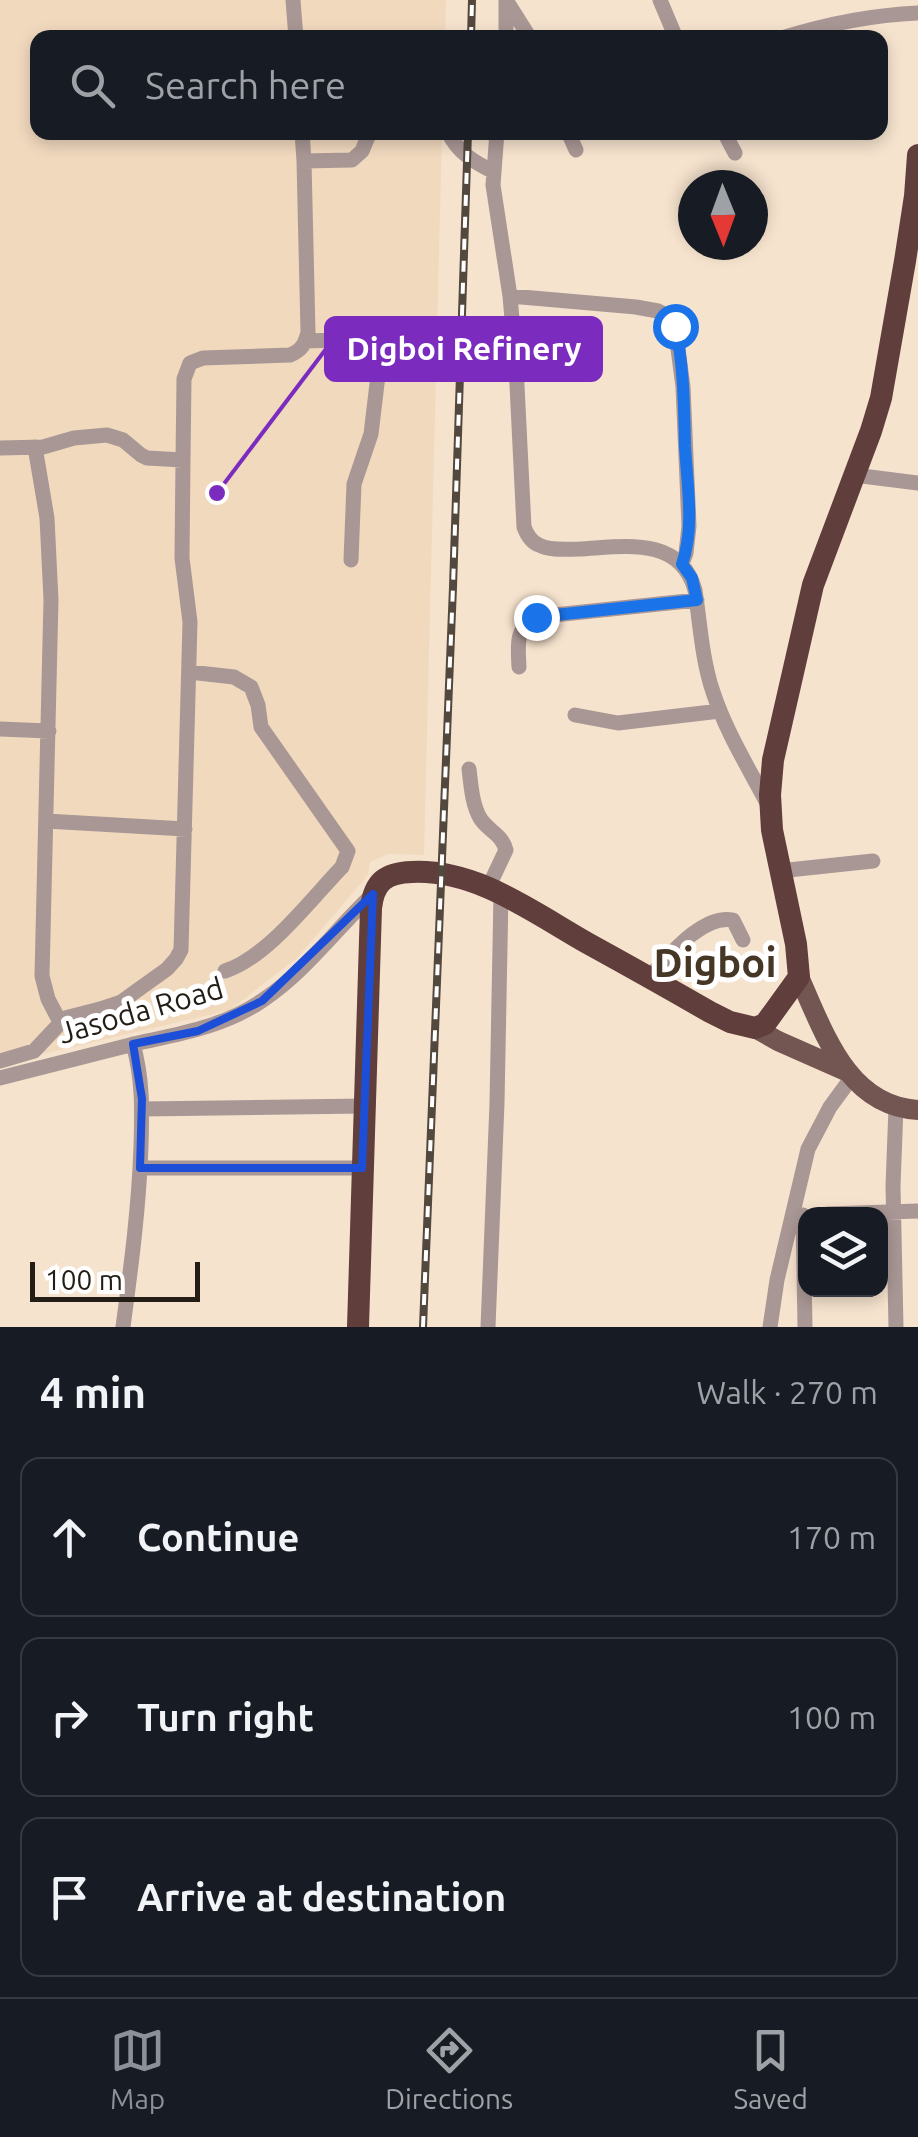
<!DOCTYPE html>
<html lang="en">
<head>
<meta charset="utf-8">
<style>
	body { margin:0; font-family:Ubuntu,sans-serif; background:#242831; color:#f1f3f6 }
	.controls { position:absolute; right:30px; bottom:30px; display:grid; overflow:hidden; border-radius:20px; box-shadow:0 5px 15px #0003 }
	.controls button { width:90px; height:90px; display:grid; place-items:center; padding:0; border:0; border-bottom:2px solid #363941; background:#171b24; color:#f1f3f6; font:50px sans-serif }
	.compass { position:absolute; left:678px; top:170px; width:90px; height:90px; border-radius:50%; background:#171b24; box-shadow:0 5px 15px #0003; rotate:179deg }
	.scale { position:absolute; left:30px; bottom:25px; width:170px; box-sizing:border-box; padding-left:10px; border:5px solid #241d15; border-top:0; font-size:28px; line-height:35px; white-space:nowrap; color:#241d15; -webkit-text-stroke:8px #fff; paint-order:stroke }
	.stop { position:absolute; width:30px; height:30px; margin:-22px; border:8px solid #1a73e8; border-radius:50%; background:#fff }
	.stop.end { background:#1a73e8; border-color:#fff; box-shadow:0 2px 10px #0008 }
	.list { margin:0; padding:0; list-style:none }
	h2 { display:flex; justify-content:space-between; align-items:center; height:130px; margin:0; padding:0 40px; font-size:42px }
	h2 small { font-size:32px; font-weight:400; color:#9ea1a6 }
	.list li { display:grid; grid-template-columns:65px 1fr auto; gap:30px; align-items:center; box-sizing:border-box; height:160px; margin:0 20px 20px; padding:0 20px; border:2px solid #363941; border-radius:20px }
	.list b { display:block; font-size:38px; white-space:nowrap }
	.list em { font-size:32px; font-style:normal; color:#9ea1a6 }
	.icon { flex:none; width:55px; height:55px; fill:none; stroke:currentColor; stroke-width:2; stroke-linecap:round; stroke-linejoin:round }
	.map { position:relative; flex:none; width:918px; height:1327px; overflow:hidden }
	.search { position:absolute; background:#171b24; box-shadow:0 5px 15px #0003; left:30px; right:30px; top:30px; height:110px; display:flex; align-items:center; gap:25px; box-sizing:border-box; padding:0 35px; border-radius:20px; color:#9ea1a6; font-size:38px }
	.sheet { height:670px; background:#171b24 }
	nav { display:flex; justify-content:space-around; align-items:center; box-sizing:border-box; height:140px; border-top:2px solid #363941; background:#171b24; font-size:28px; color:#9ea1a6 }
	nav a { display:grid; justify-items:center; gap:5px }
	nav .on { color:#8c9099 }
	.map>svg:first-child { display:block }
</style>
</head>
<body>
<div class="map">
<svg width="918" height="1327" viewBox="0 0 918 1327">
	<rect width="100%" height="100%" fill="#f6e3ce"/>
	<path fill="#f1d9be" d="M0,0H446L445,37L38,38V132L442,133L424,855L389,854L370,862L368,875L297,958L230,1010L0,1064Z"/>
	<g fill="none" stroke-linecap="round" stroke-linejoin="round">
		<path stroke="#a99795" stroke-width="15" d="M293,0L296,38
			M506,0L530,38
			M660,0L676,38
			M506,2V38
			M782,38C827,24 871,15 918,13
			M302,132L304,161
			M448,132C458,153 474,162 494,172
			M497,132L493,185L510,296L516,365L524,527C527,535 531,542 539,545C550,551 567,549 579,549C622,547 680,535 695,590C700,623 702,660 713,692C726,732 750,770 769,807
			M568,132L576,150
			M724,132L735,153
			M510,296L636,307L658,311L668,316L675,326L683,387L689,526L686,553L682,564
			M306,341L368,339L374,343L378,350L379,367L371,434L354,484L351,560
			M35,447L47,518L51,600L42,976L48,999L60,1022
			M0,448L43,447L74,438L107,435L123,440L141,455L147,458L183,460L184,379L190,363L203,358L290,355C302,350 305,344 308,332L304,161L352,160L362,151L370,132
			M854,475L918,483
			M519,667C518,646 515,629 535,617L697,600
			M189,672L234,677L251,687L258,705L261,727L348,851L342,867C310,900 268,957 225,971
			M575,715L618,723L720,711
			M0,729L49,731
			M469,769C471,785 472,804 480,818C488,831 502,834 506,850L488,888
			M46,821L185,829
			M779,871L873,861
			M649,977C668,957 702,914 733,920L743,940
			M0,1061L34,1051L65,1018L100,1009L121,1002L167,969L176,959L181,950L190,622L182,558L183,460
			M0,1078C45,1067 89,1055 134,1044C179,1034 224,1027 263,1000C306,971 336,929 373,894
			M896,1107L893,1186L896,1327
			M142,1109L364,1106
			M140,1168H362
			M827,1214L918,1211
			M803,1215L805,1327
			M123,1327C131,1267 139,1207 141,1146C142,1111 143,1079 133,1044
			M488,1327L497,1103L501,894
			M770,1327L777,1280L808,1149L830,1107L852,1077"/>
		<path stroke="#735552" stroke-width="20" d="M799,977C824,1032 847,1106 918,1110
			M755,1028L778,1041L846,1071"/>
		<path stroke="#603e3b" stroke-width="22" d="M358,1327L371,908C374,882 385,873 412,872C477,869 534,913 589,944C629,966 670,989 710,1012L730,1022L755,1028L765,1024L799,977L796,944L772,830L770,795L773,760L813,585L871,431L881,398L905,261L915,196L918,155"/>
		<g stroke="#52483e" stroke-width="8">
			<path id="rail" d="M471,38L472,0
				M423,1327L453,587L468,132"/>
		</g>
		<use href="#rail" stroke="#fff" stroke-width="4" stroke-dasharray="11" stroke-linecap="butt"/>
	</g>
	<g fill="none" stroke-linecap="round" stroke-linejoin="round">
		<path stroke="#1a73e8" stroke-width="12" d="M536,617L697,600L692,578L682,564C695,528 687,484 685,446C684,406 684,365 675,326"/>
	</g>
	<path fill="none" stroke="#1d4ed8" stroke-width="8" stroke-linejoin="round" d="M373,894L362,1168H140L142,1099L133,1044L198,1031L262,1001Z"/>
	<g text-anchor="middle" stroke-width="10" stroke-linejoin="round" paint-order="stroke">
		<g font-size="30" fill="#241d15" stroke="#fff">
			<text transform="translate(141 1011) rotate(-16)" y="10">Jasoda Road</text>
		</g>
		<g font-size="40" font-weight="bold" fill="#453625" stroke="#fff">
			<text x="715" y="977">Digboi</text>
		</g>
	</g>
	<path fill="none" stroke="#7b2cbf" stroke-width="4" d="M217 493L326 349"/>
	<circle fill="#7b2cbf" stroke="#fff" stroke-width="4" cx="217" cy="493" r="10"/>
	<rect fill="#7b2cbf" stroke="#7b2cbf" stroke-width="4" x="326" y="318" width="275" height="62" rx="10"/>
	<g font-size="32" text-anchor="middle" font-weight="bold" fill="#fff">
		<text x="464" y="360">Digboi Refinery</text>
	</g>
</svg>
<div class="controls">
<button><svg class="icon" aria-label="layers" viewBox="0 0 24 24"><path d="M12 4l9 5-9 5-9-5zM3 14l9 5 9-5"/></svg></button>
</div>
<svg class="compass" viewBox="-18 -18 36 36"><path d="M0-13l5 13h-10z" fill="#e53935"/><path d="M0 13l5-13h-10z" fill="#9ea1a6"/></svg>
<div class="scale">100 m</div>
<div class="stop" style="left:675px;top:326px"></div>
<div class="stop end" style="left:536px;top:617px"></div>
<div class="search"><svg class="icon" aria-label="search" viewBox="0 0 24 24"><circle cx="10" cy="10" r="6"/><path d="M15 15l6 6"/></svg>Search here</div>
</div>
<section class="sheet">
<h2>4 min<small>Walk · 270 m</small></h2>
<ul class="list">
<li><svg class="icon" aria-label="ahead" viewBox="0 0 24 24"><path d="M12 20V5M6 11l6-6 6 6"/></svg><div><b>Continue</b></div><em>170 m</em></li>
<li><svg class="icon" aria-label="right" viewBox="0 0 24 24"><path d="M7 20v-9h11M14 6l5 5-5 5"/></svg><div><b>Turn right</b></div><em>100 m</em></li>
<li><svg class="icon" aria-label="arrive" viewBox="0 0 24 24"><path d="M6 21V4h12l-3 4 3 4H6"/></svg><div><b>Arrive at destination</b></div></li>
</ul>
</section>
<nav>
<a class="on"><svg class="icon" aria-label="map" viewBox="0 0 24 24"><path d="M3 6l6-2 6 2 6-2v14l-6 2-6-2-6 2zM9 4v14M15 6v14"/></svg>Map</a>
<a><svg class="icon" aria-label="directions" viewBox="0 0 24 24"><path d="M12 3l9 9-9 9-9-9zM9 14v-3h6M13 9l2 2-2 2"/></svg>Directions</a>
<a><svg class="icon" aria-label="saved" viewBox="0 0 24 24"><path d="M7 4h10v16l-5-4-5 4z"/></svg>Saved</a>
</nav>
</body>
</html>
